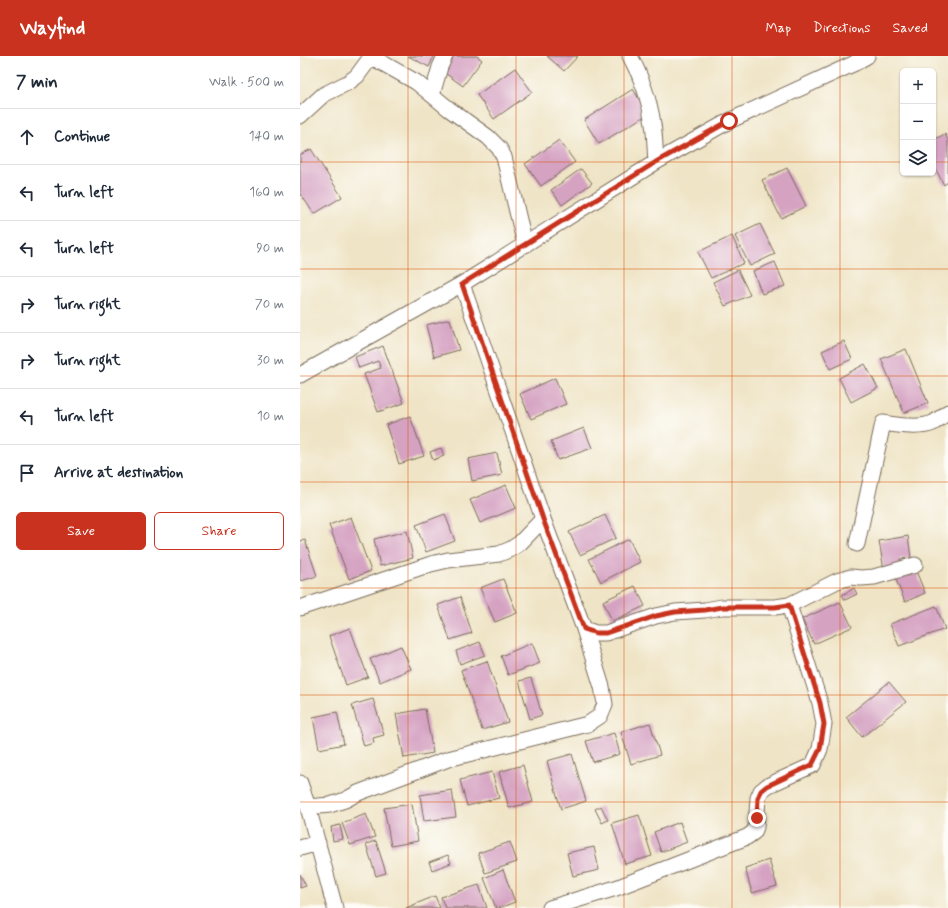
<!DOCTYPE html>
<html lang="en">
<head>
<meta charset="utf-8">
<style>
	body { margin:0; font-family:Mynerve,sans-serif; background:#f6f6f7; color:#1f2937 }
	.controls { position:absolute; right:12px; top:12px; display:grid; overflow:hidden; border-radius:6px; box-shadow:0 1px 3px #0004 }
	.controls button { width:36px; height:36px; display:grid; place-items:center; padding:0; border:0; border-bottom:1px solid #e0e1e3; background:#fff; color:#1f2937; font:20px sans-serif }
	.stop { position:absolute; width:12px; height:12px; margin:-9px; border:3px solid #c8321e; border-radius:50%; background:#fff }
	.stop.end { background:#c8321e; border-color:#fff; box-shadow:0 1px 4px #0008 }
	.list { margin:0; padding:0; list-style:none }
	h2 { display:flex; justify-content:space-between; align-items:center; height:52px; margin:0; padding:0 16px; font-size:17px }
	h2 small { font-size:13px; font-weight:400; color:#747a83 }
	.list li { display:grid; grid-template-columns:26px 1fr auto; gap:12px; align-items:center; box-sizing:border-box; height:56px; padding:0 16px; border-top:1px solid #e0e1e3 }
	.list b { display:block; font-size:15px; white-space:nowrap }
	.list em { font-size:13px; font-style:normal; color:#747a83 }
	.actions { display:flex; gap:8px; padding:12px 16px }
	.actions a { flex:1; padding:9px 0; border:1px solid #c8321e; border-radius:6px; text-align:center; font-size:14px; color:#c8321e }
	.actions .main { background:#c8321e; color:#fff }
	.icon { flex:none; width:22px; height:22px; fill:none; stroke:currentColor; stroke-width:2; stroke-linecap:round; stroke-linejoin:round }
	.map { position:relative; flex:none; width:648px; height:852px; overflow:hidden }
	header { display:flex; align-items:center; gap:24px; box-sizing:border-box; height:56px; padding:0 20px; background:#c8321e; color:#fff }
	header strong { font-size:19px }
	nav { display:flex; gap:22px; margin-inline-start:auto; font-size:14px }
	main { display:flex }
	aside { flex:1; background:#fff }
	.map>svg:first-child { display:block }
</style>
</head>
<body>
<header>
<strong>Wayfind</strong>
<nav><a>Map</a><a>Directions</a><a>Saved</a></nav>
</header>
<main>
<aside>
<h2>7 min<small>Walk · 500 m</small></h2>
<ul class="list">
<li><svg class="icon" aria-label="ahead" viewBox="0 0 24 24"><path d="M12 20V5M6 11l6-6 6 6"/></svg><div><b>Continue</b></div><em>140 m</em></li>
<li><svg class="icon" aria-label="left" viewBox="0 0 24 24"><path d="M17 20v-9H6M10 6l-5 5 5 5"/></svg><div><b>Turn left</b></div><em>160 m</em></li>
<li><svg class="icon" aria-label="left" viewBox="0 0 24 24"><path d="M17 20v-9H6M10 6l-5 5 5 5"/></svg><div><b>Turn left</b></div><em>90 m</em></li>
<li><svg class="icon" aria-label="right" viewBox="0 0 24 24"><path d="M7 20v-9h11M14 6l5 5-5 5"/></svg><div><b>Turn right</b></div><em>70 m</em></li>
<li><svg class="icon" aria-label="right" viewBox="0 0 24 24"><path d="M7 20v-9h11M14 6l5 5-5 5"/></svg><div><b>Turn right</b></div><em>30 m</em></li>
<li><svg class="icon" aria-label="left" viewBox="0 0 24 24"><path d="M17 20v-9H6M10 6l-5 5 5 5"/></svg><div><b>Turn left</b></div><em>10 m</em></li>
<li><svg class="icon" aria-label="arrive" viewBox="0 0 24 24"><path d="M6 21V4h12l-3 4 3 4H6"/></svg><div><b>Arrive at destination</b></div></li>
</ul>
<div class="actions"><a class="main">Save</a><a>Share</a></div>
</aside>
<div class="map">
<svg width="648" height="852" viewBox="0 0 648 852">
	<rect width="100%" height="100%" fill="#fdfcf7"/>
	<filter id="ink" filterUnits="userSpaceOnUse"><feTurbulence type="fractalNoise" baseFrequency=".025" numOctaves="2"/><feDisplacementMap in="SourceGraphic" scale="8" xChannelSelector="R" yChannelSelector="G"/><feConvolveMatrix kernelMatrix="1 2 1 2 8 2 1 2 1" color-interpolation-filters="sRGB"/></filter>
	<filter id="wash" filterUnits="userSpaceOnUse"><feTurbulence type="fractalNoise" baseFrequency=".012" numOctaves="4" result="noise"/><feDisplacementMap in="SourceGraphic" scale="16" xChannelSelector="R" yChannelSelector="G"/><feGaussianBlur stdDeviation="0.9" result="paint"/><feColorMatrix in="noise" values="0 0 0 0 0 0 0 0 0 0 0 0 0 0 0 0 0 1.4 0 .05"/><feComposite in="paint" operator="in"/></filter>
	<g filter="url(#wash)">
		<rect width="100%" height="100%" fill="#efe4c6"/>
		<g id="blocks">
			<path fill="#d5a2c2" d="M108,0H134L129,11Z
				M153,0H177L182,4L163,30L142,15Z
				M247,0H278L264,15Z
				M215,12L232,36L194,63L177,39Z
				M333,33L348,58L299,88L284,64Z
				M645,78L648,84V126L644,129L633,108V84Z
				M259,84L275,106L241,130L225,108Z
				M11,93L42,141L14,158L0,137V99Z
				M487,112L506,150L481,162L462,124Z
				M281,113L292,127L262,149L251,134Z
				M460,168L475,198L450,210L435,180Z
				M432,180L444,207L411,222L398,196Z
				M475,206L485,230L462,238L453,215Z
				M438,214L450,239L425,250L413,226Z
				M150,263L159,294L134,301L126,269Z
				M544,285L552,303L530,313L522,295Z
				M83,290L104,347L78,356L64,318L81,312L78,305L59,312L55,301Z
				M606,293L628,347L604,357L581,303Z
				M565,308L578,332L551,346L539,322Z
				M255,322L266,348L231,363L220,338Z
				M110,360L124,400L99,408L86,369Z
				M284,372L292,392L258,404L251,385Z
				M141,392L144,400L133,404L130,396Z
				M197,397L202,419L172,425L168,403Z
				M206,429L216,452L180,467L170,444Z
				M145,458L155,485L126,496L116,469Z
				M305,459L316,482L280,499L269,476Z
				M51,461L71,515L49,523L29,469Z
				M107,475L113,502L80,510L74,483Z
				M608,480L611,502L600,503L601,511L584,514L579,485Z
				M329,483L340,506L301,526L289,503Z
				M5,484L17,520L1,525L0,523V485Z
				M616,515L625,537L605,546L596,524Z
				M203,523L217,557L195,566L180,532Z
				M335,530L345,550L312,565L303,545Z
				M554,532L557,538L545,544L542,539Z
				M160,541L172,577L150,584L138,549Z
				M540,546L552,571L514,588L502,563Z
				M636,550L645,573L599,590L590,568Z
				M50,572L68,621L46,629L29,580Z
				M180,586L185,599L160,608L156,595Z
				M232,587L240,607L208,619L201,600Z
				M101,590L111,613L80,626L70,603Z
				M187,605L208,666L182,674L161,614Z
				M231,622L242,659L230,663L219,625Z
				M589,626L606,646L562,681L546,661Z
				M73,643L84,679L73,682L74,687L64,690L52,649Z
				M125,653L133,697L104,702L96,658Z
				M37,656L44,688L19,693L13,661Z
				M350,667L360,699L331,708L321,676Z
				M314,677L320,698L293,706L286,685Z
				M272,698L286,745L261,753L247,705Z
				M223,709L233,746L209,752L199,716Z
				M192,716L199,742L167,750L160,724Z
				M152,734L156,761L124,765L120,739Z
				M112,748L118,785L91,790L84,752Z
				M301,750L308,764L302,767L295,753Z
				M66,758L75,781L50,789L42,767Z
				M339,759L352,800L325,808L312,767Z
				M380,766L387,786L361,796L354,776Z
				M40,769L43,783L33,785L31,771Z
				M76,785L86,817L76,820L66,788Z
				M210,786L217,806L185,817L178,797Z
				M294,791L299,814L273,820L267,797Z
				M148,799L151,807L132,814L129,806Z
				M469,804L477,830L452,837L445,812Z
				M203,814L215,846L199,852H196L184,822Z
				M0,818L6,830L0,832Z
				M179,829L187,852H145L141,841Z
				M135,840L140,852H106Z"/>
		</g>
	</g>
	<g filter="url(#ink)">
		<use href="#blocks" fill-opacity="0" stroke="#7a6b59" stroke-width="1"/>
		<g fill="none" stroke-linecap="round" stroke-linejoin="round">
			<g stroke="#7a6b59" stroke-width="17">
				<path id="street" d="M70,0L116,26L132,39L149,53L188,81L199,92L204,101L225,189
					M330,0C341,20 350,46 353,68C355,81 355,93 356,106
					M132,39L140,11L145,0
					M0,60L23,39L49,26L57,20L71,1
					M0,319L162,228L356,106L429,65L553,8L567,0
					M557,488L583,367C597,369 619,373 633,367C638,364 643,360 648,356
					M0,552L131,508L148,504L199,498L211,493L220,487L243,463
					M284,573L296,577H306L356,560L375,556L405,554L422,551H475L489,549L537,525L551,521L561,522L574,521L615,509
					M0,727L8,751L35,852
					M8,751L30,749L45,744L58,737L148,703L288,668L300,660L305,648L302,631L284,573L243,463L162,228
					M0,792L18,787
					M250,852L316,832L447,781L454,776L456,771L458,742L461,735L467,730L513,709L520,693L524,668L520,647L489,549"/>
			</g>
			<use href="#street" stroke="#fff" stroke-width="15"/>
		</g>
	</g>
	<g fill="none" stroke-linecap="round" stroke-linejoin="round" filter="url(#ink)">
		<path stroke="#c8321e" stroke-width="5" d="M429,65L356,106L162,228L243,463L284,573L296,577H306L356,560L375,556L405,554L422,551H475L489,549L520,647L524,668L520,693L512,709L467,730L461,735L458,742L457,762"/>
	</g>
	<path fill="none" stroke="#df570d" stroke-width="1" stroke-opacity="0.55" d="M108,0V852M216,0V852M324,0V852M432,0V852M540,0V852M0,106H603M633,106H648M0,213H648M0,320H648M0,426H648M0,532H648M0,639H648M0,746H648"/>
</svg>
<div class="controls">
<button>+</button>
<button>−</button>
<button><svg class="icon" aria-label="layers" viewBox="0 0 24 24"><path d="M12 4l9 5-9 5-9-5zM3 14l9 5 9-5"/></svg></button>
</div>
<div class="stop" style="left:429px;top:65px"></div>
<div class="stop end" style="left:457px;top:762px"></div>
</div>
</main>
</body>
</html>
